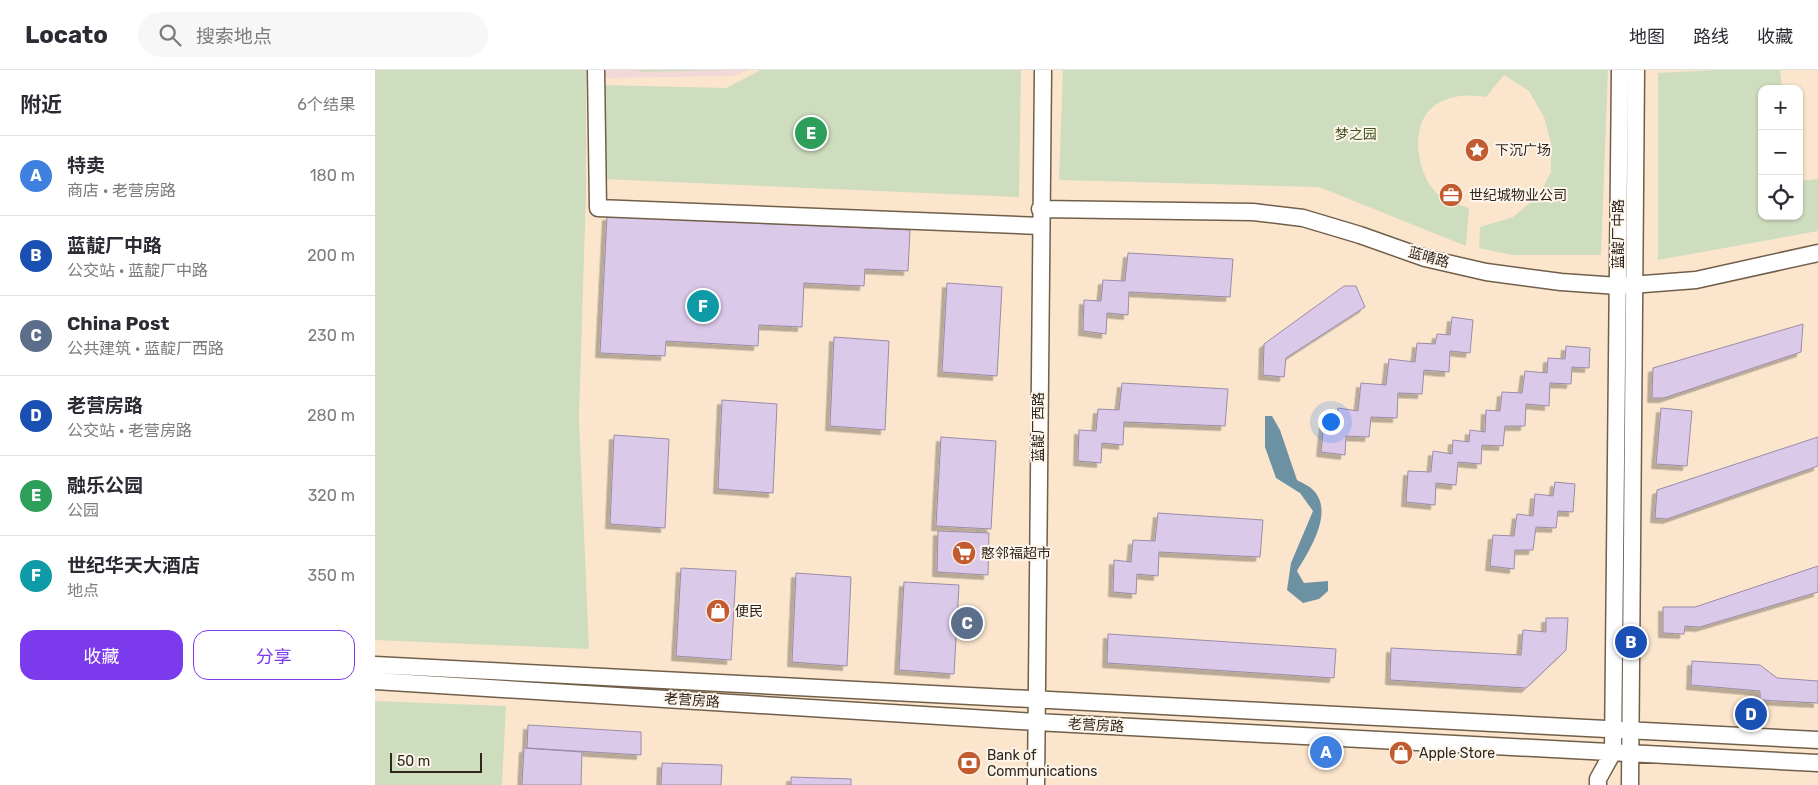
<!DOCTYPE html>
<html lang="zh">
<head>
<meta charset="utf-8">
<style>
	body { margin:0; font-family:Rubik,"Noto Sans SC",sans-serif; background:#f7f7f7; color:#2b2b33 }
	.controls { position:absolute; right:15px; top:15px; display:grid; overflow:hidden; border-radius:10px; box-shadow:0 1px 4px #0004 }
	.controls button { width:45px; height:45px; display:grid; place-items:center; padding:0; border:0; border-bottom:1px solid #e1e1e2; background:#fff; color:#2b2b33; font:25px sans-serif }
	.scale { position:absolute; left:15px; bottom:12px; width:92px; box-sizing:border-box; padding-left:5px; border:2px solid #2f271e; border-top:0; font-size:14px; line-height:18px; white-space:nowrap; color:#2f271e; -webkit-text-stroke:4px #fef5eb; paint-order:stroke }
	.you { position:absolute; left:955px; top:351px; width:18px; height:18px; margin:-12px; border:4px solid #fff; border-radius:50%; background:#1a73e8; box-shadow:0 0 0 8px #1a73e833 }
	.badge { display:grid; place-items:center; width:32px; height:32px; border-radius:50%; background:#7c3aed; color:#fff; font-size:16px; font-weight:700 }
	.pin { position:absolute; translate:-50% -50%; border:2px solid #fff; box-shadow:0 1px 5px #0006 }
	.list { margin:0; padding:0; list-style:none }
	h2 { display:flex; justify-content:space-between; align-items:center; height:65px; margin:0; padding:0 20px; font-size:21px }
	h2 small { font-size:16px; font-weight:400; color:#7c7c81 }
	.list li { display:grid; grid-template-columns:32px 1fr auto; gap:15px; align-items:center; box-sizing:border-box; height:80px; padding:0 20px; border-top:1px solid #e1e1e2 }
	.list b { display:block; font-size:19px; white-space:nowrap }
	.list p { margin:0; font-size:16px; white-space:nowrap; color:#7c7c81 }
	.list em { font-size:16px; font-style:normal; color:#7c7c81 }
	.actions { display:flex; gap:10px; padding:15px 20px }
	.actions a { flex:1; padding:11px 0; border:1px solid #7c3aed; border-radius:15px; text-align:center; font-size:18px; color:#7c3aed }
	.actions .main { background:#7c3aed; color:#fff }
	.icon { flex:none; width:28px; height:28px; fill:none; stroke:currentColor; stroke-width:2; stroke-linecap:round; stroke-linejoin:round }
	.map { position:relative; flex:none; width:1443px; height:715px; overflow:hidden }
	header { display:flex; align-items:center; gap:30px; box-sizing:border-box; height:70px; padding:0 25px; background:#fff; border-bottom:1px solid #e1e1e2 }
	header strong { font-size:24px }
	nav { display:flex; gap:28px; margin-inline-start:auto; font-size:18px }
	.search { width:350px; height:45px; background:#f7f7f7; display:flex; align-items:center; gap:12px; box-sizing:border-box; padding:0 18px; border-radius:28px; color:#7c7c81; font-size:19px }
	main { display:flex }
	aside { flex:1; background:#fff }
	.map>svg:first-child { display:block }
</style>
</head>
<body>
<header>
<strong>Locato</strong>
<div class="search"><svg class="icon" aria-label="search" viewBox="0 0 24 24"><circle cx="10" cy="10" r="6"/><path d="M15 15l6 6"/></svg>搜索地点</div>
<nav><a>地图</a><a>路线</a><a>收藏</a></nav>
</header>
<main>
<aside>
<h2>附近<small>6个结果</small></h2>
<ul class="list">
<li><span class="badge" style="background:#3f7fe0">A</span><div><b>特卖</b><p>商店 · 老营房路</p></div><em>180 m</em></li>
<li><span class="badge" style="background:#1a4fb4">B</span><div><b>蓝靛厂中路</b><p>公交站 · 蓝靛厂中路</p></div><em>200 m</em></li>
<li><span class="badge" style="background:#5c6f8a">C</span><div><b>China Post</b><p>公共建筑 · 蓝靛厂西路</p></div><em>230 m</em></li>
<li><span class="badge" style="background:#1a4fb4">D</span><div><b>老营房路</b><p>公交站 · 老营房路</p></div><em>280 m</em></li>
<li><span class="badge" style="background:#2e9e5b">E</span><div><b>融乐公园</b><p>公园</p></div><em>320 m</em></li>
<li><span class="badge" style="background:#0f9aa8">F</span><div><b>世纪华天大酒店</b><p>地点</p></div><em>350 m</em></li>
</ul>
<div class="actions"><a class="main">收藏</a><a>分享</a></div>
</aside>
<div class="map">
<svg width="1443" height="715" viewBox="0 0 1443 715">
	<defs>
		<filter id="shadow"><feDropShadow dx="-4.5" dy="4.5" stdDeviation="0" flood-color="#0004"/></filter>
	</defs>
	<rect width="100%" height="100%" fill="#fbe6cd"/>
	<path fill="#f3d8d8" d="M230,0H374L359,6L230,8Z"/>
	<path fill="#cfddbf" d="M0,0H211V123L204,347L214,579L0,570Z
		M264,0H352L264,2Z
		M386,0H646L644,127L227,109V15L351,18Z
		M688,0H1233L1226,185H1137L1104,178L1105,157L1138,147L1164,125L1176,102V73L1169,47L1154,21L1129,5L1111,27C1093,24 1075,25 1059,36C1033,55 1042,108 1065,126C1073,132 1085,135 1094,138L1091,176L944,117L684,110Z
		M1344,0H1405L1407,19H1387V146H1424V111L1443,109V161L1283,190V3Z
		M0,631L131,636L127,715H0Z"/>
	<path fill="#6c91a3" d="M890,346H897L905,360L922,410C927,413 935,416 939,421C959,443 934,481 922,501L929,513L953,511V521L944,529L928,533L912,520L916,493L938,441L925,423L901,408L890,377Z"/>
	<path fill="#dbc9ea" stroke="#9a8ca5" filter="url(#shadow)" d="M232,146L535,160L533,201L490,199L489,216L429,213L427,257L384,255L383,276L291,271L290,286L225,283Z
		M753,183L858,189L855,227L754,222L753,245L732,243L731,264L708,261L709,230L726,231L728,210L750,211Z
		M572,213L627,217L622,306L567,302Z
		M969,216H981L990,237L911,288L909,307L888,305L889,274Z
		M1077,247L1098,250L1095,283L1075,281L1074,302L1049,300L1047,324L1023,323L1022,348L996,347L994,367L971,366L970,385L946,382L949,353L962,354L963,338L983,341L986,313L1011,315L1014,289L1040,292L1042,273L1060,274L1062,264L1075,265Z
		M1428,254L1426,282L1289,328H1277L1278,298Z
		M459,267L514,271L510,360L455,356Z
		M1191,276L1215,278L1214,298L1197,297L1196,314L1175,313L1174,336L1151,334L1150,356H1130L1128,376L1107,375L1106,394L1083,392L1081,415L1061,413L1060,435L1031,432L1033,401L1056,402L1058,381L1077,384L1078,370L1094,372L1095,360L1110,362L1111,340L1125,341L1127,322L1147,323L1150,301L1172,303L1173,288L1190,289Z
		M747,313L853,319L850,356L749,352L748,375L727,373L726,393L703,391L704,360L721,361L723,339L744,340Z
		M347,330L402,334L398,423L343,419Z
		M1286,338L1317,341L1312,396L1281,394Z
		M239,365L294,369L290,458L235,454Z
		M566,367L621,371L616,459L561,456Z
		M1443,367V396L1292,449L1280,448L1282,420Z
		M1180,412L1200,414L1198,442L1183,441L1181,458L1161,457L1158,480H1140L1139,499L1115,496L1118,465L1139,466L1142,444L1158,446L1160,424L1178,426Z
		M783,443L888,450L885,487L784,482L783,506L762,504L761,524L738,522L739,490L756,492L758,470L780,471Z
		M563,461L614,463L613,505L562,502Z
		M1443,496V522L1325,557L1310,556L1309,564L1288,563V537H1320Z
		M306,498L361,501L356,590L301,586Z
		M421,503L476,507L472,596L417,592Z
		M529,512L584,515L579,604L524,600Z
		M1171,548H1193L1191,580L1151,618L1015,610L1016,578L1146,585L1148,560L1171,562Z
		M733,564L961,579L959,608L732,593Z
		M1317,591L1385,595L1402,608L1443,611V633L1385,630V621L1316,615Z
		M153,655L266,662V685L152,678Z
		M149,678L207,682L206,715H147Z
		M287,693L347,695L346,715H286Z
		M416,707L476,709V715H416Z"/>
	<g fill="none" stroke-linecap="round" stroke-linejoin="round">
		<g stroke="#715f49" stroke-width="19">
			<path id="minor" d="M221,0L223,138L665,156
				M665,139L878,142L928,148L985,165L1050,188L1111,202L1186,212L1243,216L1321,210L1443,183
				M0,595L1443,670
				M0,611L661,652L1443,693
				M661,715L668,0
				M1223,715V709L1238,682L1245,0
				M1255,715L1261,0"/>
		</g>
		<use href="#minor" stroke="#fff" stroke-width="16"/>
	</g>
	<defs>
		<g id="sight-disc" transform="scale(1.25)"><circle r="9.5" fill="#c25b2f" stroke="#fef5eb"/><path d="M0-6L1.8-2.2L6-1.7L2.9 1.2L3.7 5.4L0 3.3L-3.7 5.4L-2.9 1.2L-6-1.7L-1.8-2.2Z" fill="#fff"/></g>
		<g id="office-disc" transform="scale(1.25)"><circle r="9.5" fill="#c25b2f" stroke="#fef5eb"/><path d="M-6-3h4V-5.5h4V-3h4V5H-6ZM-1-4.5V-3h2v-1.5ZM-6 0V1H6V0Z" fill="#fff"/></g>
		<g id="supermarket-disc" transform="scale(1.25)"><circle r="9.5" fill="#c25b2f" stroke="#fef5eb"/><path d="M-6-5.5h2.5l.6 2H6L4.5 2H-2.5L-4.4-4H-6ZM-1.5 3.2a1.3 1.3 0 1 0 .1 0ZM3 3.2a1.3 1.3 0 1 0 .1 0Z" fill="#fff"/></g>
		<g id="shop-disc" transform="scale(1.25)"><circle r="9.5" fill="#c25b2f" stroke="#fef5eb"/><path d="M-5-2.5h2.3a2.7 3.5 0 0 1 5.4 0H5L5.5 6h-11ZM-1.5-2.5h3a1.5 2.3 0 0 0-3 0Z" fill="#fff"/></g>
		<g id="bank-disc" transform="scale(1.25)"><circle r="9.5" fill="#c25b2f" stroke="#fef5eb"/><path d="M-6-4H6V4H-6ZM0-2.3a2.3 2.3 0 1 0 0 4.6a2.3 2.3 0 1 0 0-4.6Z" fill="#fff"/></g>
	</defs>
	<g fill-rule="evenodd">
		<use href="#sight-disc" x="1102" y="80"/>
		<use href="#office-disc" x="1076" y="125"/>
		<use href="#supermarket-disc" x="589" y="483"/>
		<use href="#shop-disc" x="343" y="541"/>
		<use href="#shop-disc" x="1026" y="683"/>
		<use href="#bank-disc" x="594" y="693"/>
	</g>
	<g text-anchor="middle" stroke-width="4" stroke-linejoin="round" paint-order="stroke">
		<g font-size="14" fill="#415522" stroke="#fef5eb">
			<text x="981" y="69">梦之园</text>
		</g>
		<g font-size="14" fill="#2f271e" stroke="#fef5eb" text-anchor="start">
			<text x="1120" y="85">下沉广场</text>
			<text x="1094" y="130">世纪城物业公司</text>
			<text x="606" y="488">憨邻福超市</text>
			<text x="360" y="546">便民</text>
			<text x="1044" y="688">Apple Store</text>
			<text x="612" y="690">Bank of<tspan x="612" dy="16">Communications</tspan></text>
		</g>
		<g font-size="14" fill="#2f271e" stroke="#fef5eb">
			<text transform="translate(1243 164) rotate(-90)" y="5">蓝靛厂中路</text>
			<text transform="translate(1054 187) rotate(16)" y="5">蓝晴路</text>
			<text transform="translate(663 357) rotate(-90)" y="5">蓝靛厂西路</text>
			<text transform="translate(317 630) rotate(4)" y="5">老营房路</text>
			<text transform="translate(721 655) rotate(3)" y="5">老营房路</text>
		</g>
	</g>
</svg>
<div class="controls">
<button>+</button>
<button>−</button>
<button><svg class="icon" aria-label="locate" viewBox="0 0 24 24"><circle cx="12" cy="12" r="6"/><path d="M12 2v4M12 18v4M2 12h4M18 12h4"/></svg></button>
</div>
<div class="scale">50 m</div>
<div class="you"></div>
<div class="pin badge" style="left:951px;top:682px;background:#3f7fe0">A</div>
<div class="pin badge" style="left:1256px;top:572px;background:#1a4fb4">B</div>
<div class="pin badge" style="left:592px;top:553px;background:#5c6f8a">C</div>
<div class="pin badge" style="left:1376px;top:644px;background:#1a4fb4">D</div>
<div class="pin badge" style="left:436px;top:63px;background:#2e9e5b">E</div>
<div class="pin badge" style="left:328px;top:236px;background:#0f9aa8">F</div>
</div>
</main>
</body>
</html>
